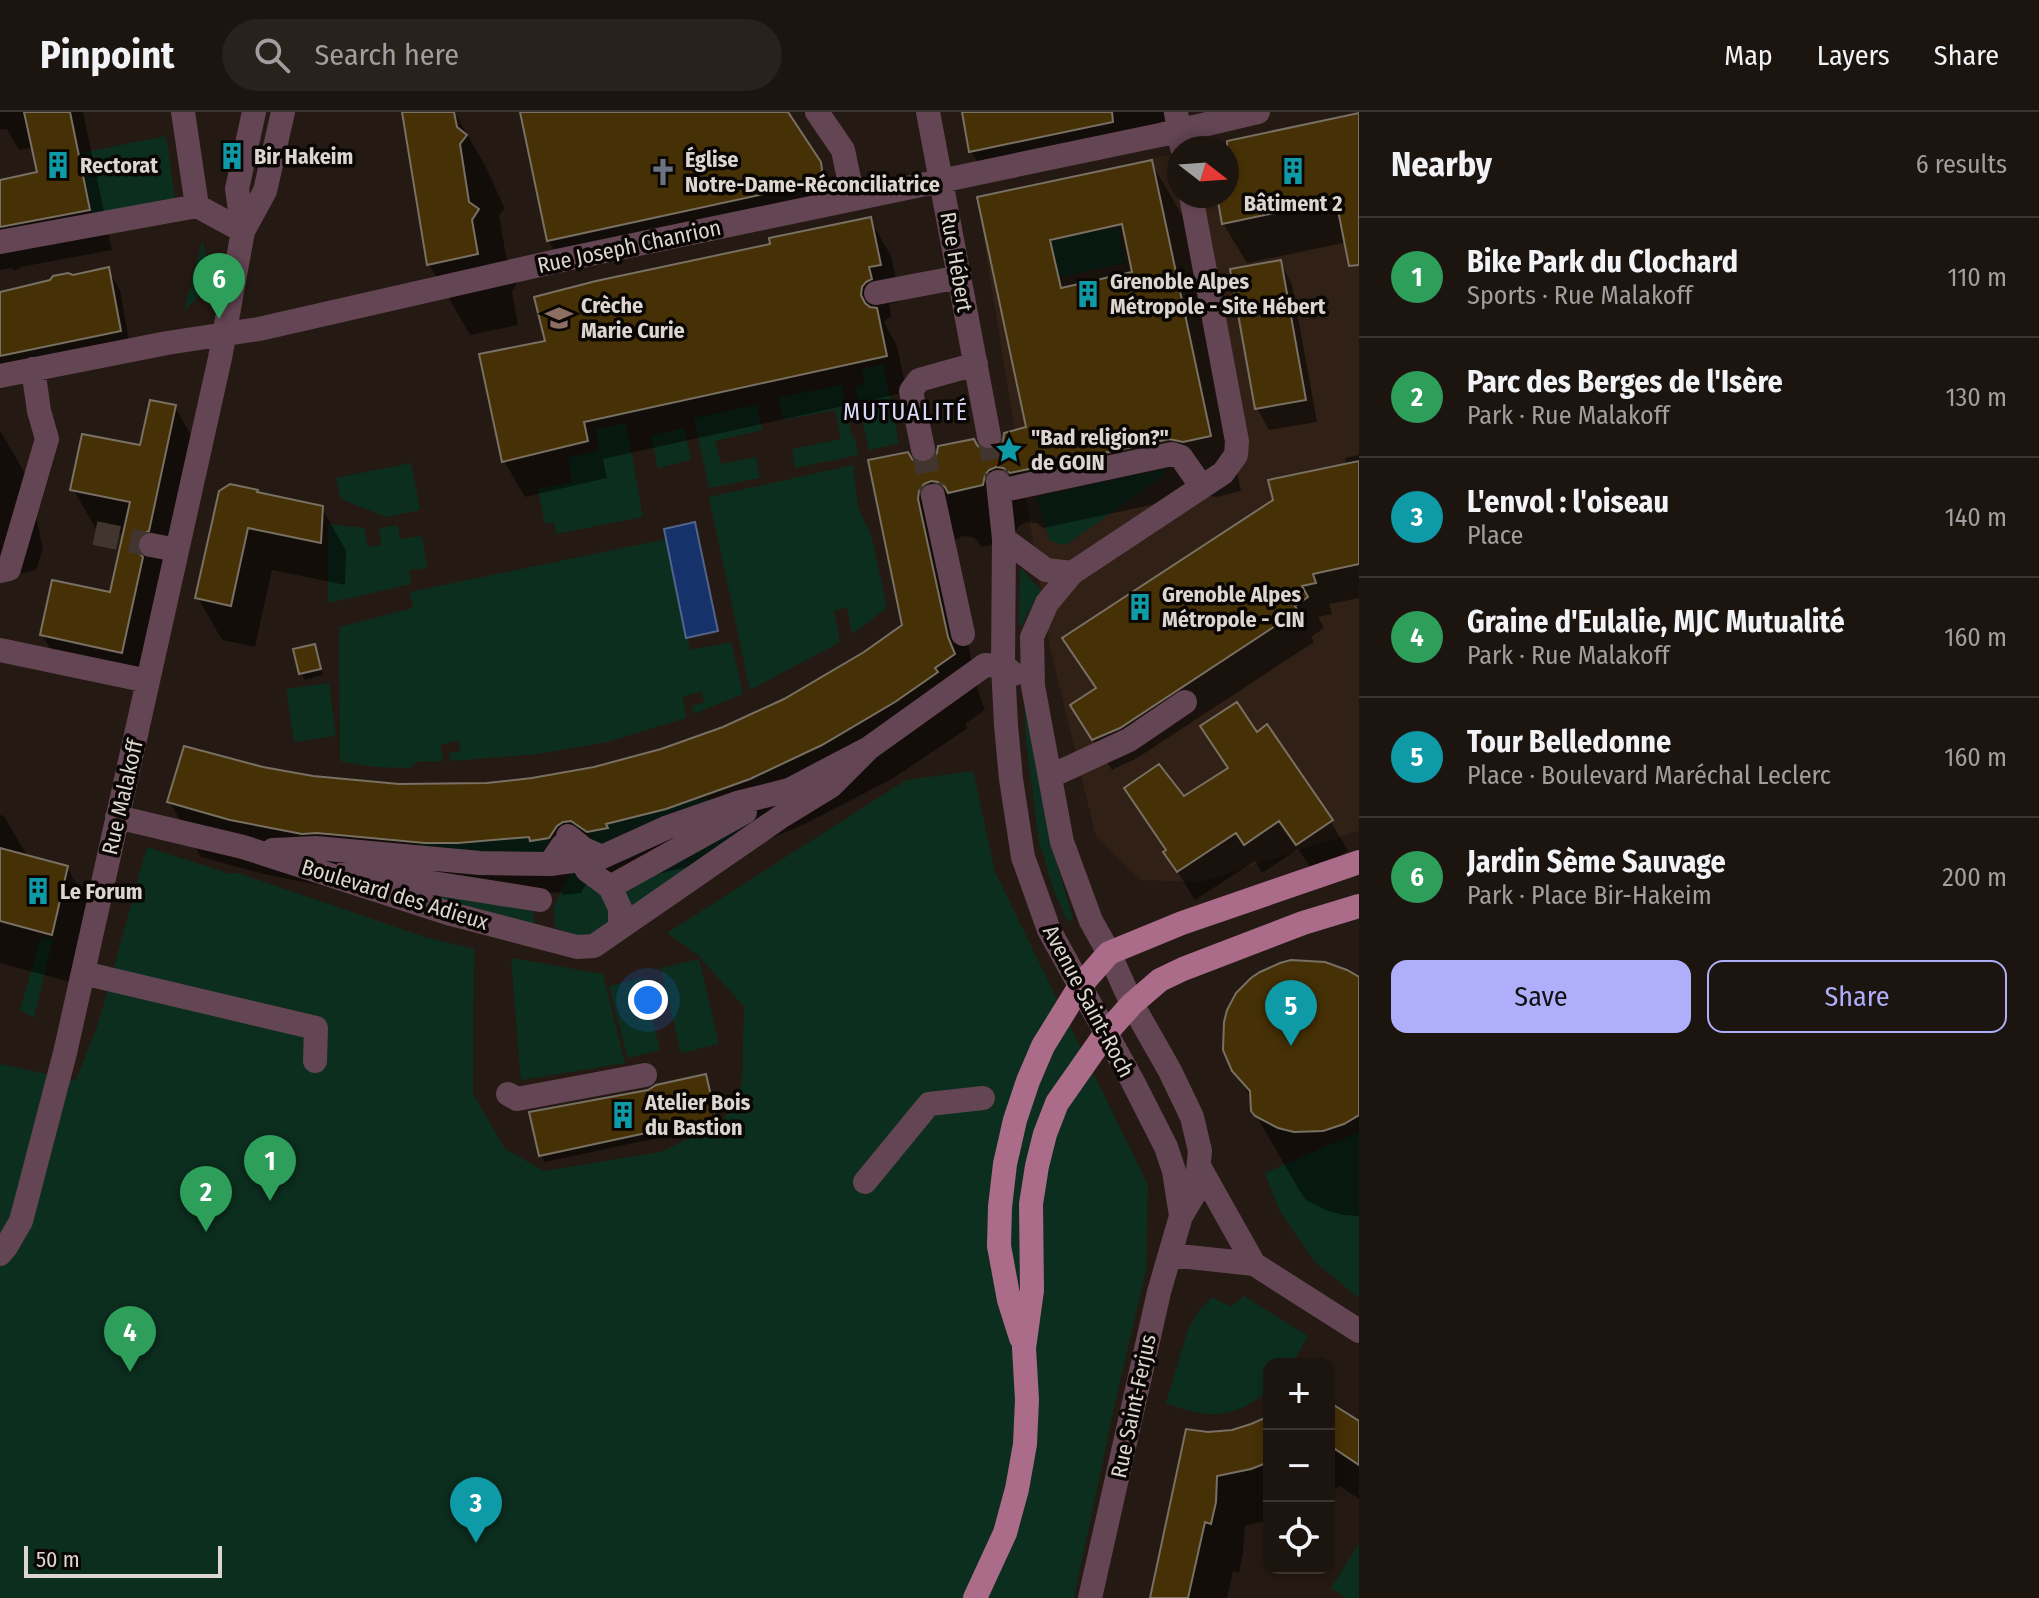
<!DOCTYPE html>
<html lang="en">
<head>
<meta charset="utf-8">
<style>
	body { margin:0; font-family:"Fira Sans Condensed",sans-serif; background:#29211c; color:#f1f3f6 }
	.controls { position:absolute; right:24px; bottom:24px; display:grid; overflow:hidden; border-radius:16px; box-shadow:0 4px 12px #0003 }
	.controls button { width:72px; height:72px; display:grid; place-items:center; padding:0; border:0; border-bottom:2px solid #3a332e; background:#1c140e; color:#f1f3f6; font:40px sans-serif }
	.compass { position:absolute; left:1167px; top:24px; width:72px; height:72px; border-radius:50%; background:#1c140e; box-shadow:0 4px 12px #0003; rotate:107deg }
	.scale { position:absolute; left:24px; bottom:20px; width:198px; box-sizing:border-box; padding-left:8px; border:4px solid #ddd5d0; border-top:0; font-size:22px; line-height:28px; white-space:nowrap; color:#ddd5d0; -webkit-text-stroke:6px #0a0604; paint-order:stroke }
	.you { position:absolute; left:648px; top:888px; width:28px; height:28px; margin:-20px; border:6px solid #fff; border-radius:50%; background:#1a73e8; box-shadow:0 0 0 12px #1a73e833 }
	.badge { display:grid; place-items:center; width:52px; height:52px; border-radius:50%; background:#afaefa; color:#fff; font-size:26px; font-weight:700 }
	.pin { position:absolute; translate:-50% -66px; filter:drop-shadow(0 2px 4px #0008) }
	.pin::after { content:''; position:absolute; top:42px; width:28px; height:24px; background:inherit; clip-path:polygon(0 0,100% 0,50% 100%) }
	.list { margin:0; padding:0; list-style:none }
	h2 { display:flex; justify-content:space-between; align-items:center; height:104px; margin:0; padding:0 32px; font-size:34px }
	h2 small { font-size:26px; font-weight:400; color:#a09e9e }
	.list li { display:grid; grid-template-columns:52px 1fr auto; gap:24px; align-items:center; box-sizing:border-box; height:120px; padding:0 32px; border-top:2px solid #3a332e }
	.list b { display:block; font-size:30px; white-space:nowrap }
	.list p { margin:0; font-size:26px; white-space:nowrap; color:#a09e9e }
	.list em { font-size:26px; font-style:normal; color:#a09e9e }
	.actions { display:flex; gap:16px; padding:24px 32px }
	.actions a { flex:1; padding:18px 0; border:2px solid #afaefa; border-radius:16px; text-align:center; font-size:28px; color:#afaefa }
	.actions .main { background:#afaefa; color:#111 }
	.icon { flex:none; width:44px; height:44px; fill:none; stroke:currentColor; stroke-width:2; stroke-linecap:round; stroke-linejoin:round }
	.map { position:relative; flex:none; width:1359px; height:1486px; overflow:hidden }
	header { display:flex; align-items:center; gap:48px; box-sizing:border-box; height:112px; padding:0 40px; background:#1c140e; border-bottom:2px solid #3a332e }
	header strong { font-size:38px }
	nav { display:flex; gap:44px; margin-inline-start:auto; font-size:28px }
	.search { width:560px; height:72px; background:#29211c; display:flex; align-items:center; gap:20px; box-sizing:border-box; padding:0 28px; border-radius:44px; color:#a09e9e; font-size:30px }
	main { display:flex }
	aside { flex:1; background:#1c140e }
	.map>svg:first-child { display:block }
</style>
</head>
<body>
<header>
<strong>Pinpoint</strong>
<div class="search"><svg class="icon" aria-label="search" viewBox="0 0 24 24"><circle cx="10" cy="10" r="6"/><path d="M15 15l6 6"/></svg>Search here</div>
<nav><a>Map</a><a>Layers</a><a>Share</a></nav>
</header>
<main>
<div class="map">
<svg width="1359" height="1486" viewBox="0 0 1359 1486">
	<rect width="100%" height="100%" fill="#251a13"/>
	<path fill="#302015" d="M1359,3V719L1201,770L1141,768L1096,725L1050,535L977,85L1179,41V84H1227V36H1204Z"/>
	<path fill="#0c2e1f" d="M166,24L175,86L92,103L81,41Z
		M1118,115L1125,151L1059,165L1051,129Z
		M202,129C213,159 208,178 184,199Z
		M883,252L899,331L869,338L855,274L865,272L862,257Z
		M842,273L852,326H855L858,343L795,356L792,337L841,327L835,298L783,308L778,286Z
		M757,293L762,318L715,329L721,352L756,345L760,366L709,376L694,306Z
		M626,311L643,405L556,422L554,410L545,412L538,377L572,370L568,345L599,339L596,317Z
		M684,316L691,348L658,356L651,323Z
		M411,351L420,398L386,405L341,387L336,366Z
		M853,353L858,395L872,426L887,496L852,522L847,495L834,499L840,530L750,578L709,385Z
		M1163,357L1166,359L1164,363L1069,431L1061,433L1049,428L1037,387L1039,384Z
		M328,412L364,416L368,435L381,433L379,416L398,413L400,427L422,424L427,456L409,458L411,472L328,491Z
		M666,427L690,538L731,530L743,582L693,602L692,594L704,590L702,580L683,584L686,606L607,630L538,642L450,649L449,641L461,639L459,628L440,633L443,649L416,650L411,656L375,655L340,649L339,515L413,496L410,480Z
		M1020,457H1023L1027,464L1043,480L1027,502L1022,514H1019Z
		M329,571L336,624L294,630L286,577Z
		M1024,588L1055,745L1073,807L1068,810L1055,782L1039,730L1026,629Z
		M973,659L995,760L1148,1073L1146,1158L1113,1300L1074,1486H0V952L76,968L99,909L147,735L230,762L238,761L425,825L474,837L473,982L505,1037L544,1059L661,1040L722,1010L742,972L744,895L698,843L667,821L906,668Z
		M809,676L629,803L626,780Z
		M695,687H714L605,736L592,729L589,720L607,715L606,712L666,697Z
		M529,725L530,729L548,726V736L540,743L409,737L422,731H458Z
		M574,760C595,772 604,780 611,802C611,803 606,814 605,815C594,829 566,825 555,814L554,794L570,762Z
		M366,769L532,795L535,813Z
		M41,824L53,827L34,906L20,898Z
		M511,846L603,862L625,951L521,968Z
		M699,847L719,932L681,941L661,856Z
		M642,866L660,938L628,946L609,874Z
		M1359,1020V1186L1315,1150L1279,1098L1265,1061Z
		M1244,1184L1308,1224L1292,1252H1269V1279C1230,1307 1211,1308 1166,1291L1188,1218L1198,1200L1212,1185L1231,1195Z
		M1359,1431V1486H1346L1331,1476Z"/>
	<path fill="#15326b" stroke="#516389" stroke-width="2" d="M695,410L718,519L686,526L664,417Z"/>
	<path fill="#0007" fill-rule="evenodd" d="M0,0H83L112,138L21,155L14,159L12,156L0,158V70L40,62L34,35L19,38L7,17L0,18Z
		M404,0H454L485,53L505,97L499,103L507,149L518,169L512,180L518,213L470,223L429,152Z
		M522,0H786L836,80L565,156L548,128Z
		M964,0H1163L1169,28L987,66L971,39Z
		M1359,3V149L1348,130L1247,151L1223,111L1219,84H1227V36L1210,35Z
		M1151,50L1183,105L1241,379L1216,385L1202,382L1043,416L1037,411L1028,410L1020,413L1016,419L1014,428L981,435L978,429L972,425L963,424L955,428L950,435L949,444L979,582L985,598L965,612L968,616L892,667L803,713L757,732L699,752L637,767L588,769L581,781L563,783L561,780L491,785L458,786L350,776H334L263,762L201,745L169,689L263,657L377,673H487L565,663L628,649L723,617L817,571L904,514L912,349L926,354L983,340L993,341L1029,317L980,86ZM1178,323L1179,327L1053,354V350Z
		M870,107L891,144L901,189L889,192L891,204L884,210L897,234L907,280L603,347L607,366L525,385L504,349L547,231L773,133Z
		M1280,150L1292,173L1317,310L1269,318L1257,296Z
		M108,158L120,178L131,239L0,267V182Z
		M175,295L198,335L145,580L65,563L42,523L112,482L125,423L96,417L73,377L142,336Z
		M0,318L28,367L43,437L36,458L0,466Z
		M1359,343V486L1329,492L1332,502L1318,505L1324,516L1311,525L1314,530L1137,646L1112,658L1090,624L1097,578L1065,527L1347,354L1345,346Z
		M257,380L259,383L322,396L346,439L345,473L272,458L255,535L222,528L198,486Z
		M314,534L318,540L323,563L305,568L301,561Z
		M1202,615L1256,622L1267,615L1331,710L1348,739L1314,761L1298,737L1262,761L1255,749L1195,788L1126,676L1184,687L1229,658Z
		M0,703L4,704L28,745L67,755L96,806L81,873L0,851Z
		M1359,868V1104L1344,1103L1328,1099L1306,1088L1302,1083L1253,998V990L1227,944Z
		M705,964L709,971L718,1013L545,1050L541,1043L648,980Z
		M1329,1292L1359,1312V1387L1340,1374L1329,1381Z
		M1269,1305V1408L1245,1414L1243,1441L1239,1461L1233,1459L1227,1486H1153L1208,1322L1232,1320L1252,1314Z"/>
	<path fill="#463005" stroke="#787063" stroke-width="2" fill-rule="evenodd" d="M24,0H70L90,98L0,115V68L37,60Z
		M402,0H454L457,15L467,23L460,32L469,90L479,97L472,108L478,142L427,153Z
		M520,0H788L821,50L822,58L820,64L810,72L547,129Z
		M962,0H1112L1113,10L969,40Z
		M1359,1V153L1349,154L1336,88L1222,112L1217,84H1227V29Z
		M1152,48L1211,324L1183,330L1169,327L1010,361L1003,356L996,355L989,358L985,363L983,373L948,381L945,375L938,370L931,369L924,372L919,379L918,387L948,525L955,542L935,556L938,560L895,590L822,633L750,667L666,697L606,712L608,716L587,720L571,709L563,710L557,714L549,726L530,729L529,725L458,731H425L317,721L302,722L230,708L167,690L184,634L263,655L313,664L399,672L487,671L532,666L594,655L661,637L723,615L784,587L864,540L902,513L868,348L908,340L912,347L918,351L925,352L933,348L937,341L938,334L974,327L977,333L983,338H993L999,335L1003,330L1004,321L1026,315L977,85ZM1122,112L1132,160L1061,176L1050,128Z
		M871,105L881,153L869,155L872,167L866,170L862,175L861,183L865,191L870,195L877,196L887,244L584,310L588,329L502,350L479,242L545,229L534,185L596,169L770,132L769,126Z
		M1281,148L1306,288L1255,297L1230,157Z
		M109,155L121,219L0,244V180L50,168L53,164L68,161L73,163Z
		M150,288L176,293L149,419L140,423L137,429V439L143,445L122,541L40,523L52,468L110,480L130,390L70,378L82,322L140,333Z
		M1359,349V452L1313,462L1316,471L1302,474L1308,485L1295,494L1298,499L1120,616L1092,628L1070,593L1096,576L1062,526L1273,388L1268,368Z
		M230,372L258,378L257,380L323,394L321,431L248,416L231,494L195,486L219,379Z
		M315,532L321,557L299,562L293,537Z
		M1237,590L1257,620L1267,612L1333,708L1296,733L1279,709L1244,733L1236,721L1177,760L1163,740L1166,738L1124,676L1159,652L1184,684L1228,656L1200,614Z
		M0,736L68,754L52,823L0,809Z
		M1291,848L1325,850L1347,858L1359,865V1003L1344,1012L1323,1019L1294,1020L1278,1016L1255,1004L1251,999L1250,979L1232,959L1223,938L1224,910L1227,898L1236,881L1251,866L1260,860L1280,851Z
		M706,962L716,1006L539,1044L529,1000L648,978L656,973Z
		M1329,1290L1359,1309V1353L1329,1333Z
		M1269,1304V1350L1251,1357L1217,1364L1216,1390L1211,1412L1205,1410L1188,1486H1150L1186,1317L1208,1320L1232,1318L1251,1312Z"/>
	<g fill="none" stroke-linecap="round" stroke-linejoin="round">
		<path stroke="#41362f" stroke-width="24" stroke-dasharray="24 12" stroke-linecap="butt" d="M989,324L998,370
			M923,337L933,384
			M95,421L151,433"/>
		<path stroke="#644553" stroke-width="24" d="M183,0L197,94L243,119
			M817,0L843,38L853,86
			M928,0L989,324
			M1176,0L1182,36
			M243,119L265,79L283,0
			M0,130L197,94
			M876,181L960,165
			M0,264L167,231L259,217L557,149L1160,23L1258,0
			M923,337L911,279L919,268L976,252
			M998,370L1004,427L1003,554L1006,613L1011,667L1023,745L1049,818L1132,968L1166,1035L1174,1059L1181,1104
			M999,379L1172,342L1181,345L1202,375
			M933,384L963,522
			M1004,427L1046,458L1072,461
			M151,433L177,438
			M0,459L9,457L47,327L39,299L33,257
			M0,538L148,569
			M1051,664L1129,628L1185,590
			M117,705L243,735L451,802L577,835L594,834L782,704L831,674L869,636
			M568,724L584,737L602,745L668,715L737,691L789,678L869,636L985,553L1003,554L1014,562
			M572,732L587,758L610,775L620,796V816
			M273,738L316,736L480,751L550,752L562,734
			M349,754L407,767L540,788
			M610,775L745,700
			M83,861L316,916L315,949
			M508,982L517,987L645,963
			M1199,1054L1254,1152
			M865,1070L929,992L983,986
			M0,1142L6,1135L21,1109L65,941L220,246L243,119L237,77L254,0
			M1170,1143L1254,1152L1359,1219
			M1090,1486L1159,1180L1181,1104L1196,1079L1200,1039L1192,1005L1170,959L1132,892L1109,841L1091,809L1062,730L1033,574L1032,525L1047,491L1072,461L1223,361L1236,343L1237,329L1191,84"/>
		<path stroke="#ab6c8a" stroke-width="24" d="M1021,1226L1009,1188L999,1134L1000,1095L1005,1052L1015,1008L1028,969L1043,934L1080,874L1109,841L1182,811L1359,750
			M975,1486L1005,1421L1017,1377L1025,1332L1027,1288L1024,1236L1032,1178L1031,1092L1037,1054L1045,1022L1057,991L1106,921L1132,892L1160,868L1183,857L1303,811L1359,794"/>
		<path stroke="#644553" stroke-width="24" d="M550,752L602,745"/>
	</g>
	<defs>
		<g id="building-bare" transform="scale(2.16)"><path d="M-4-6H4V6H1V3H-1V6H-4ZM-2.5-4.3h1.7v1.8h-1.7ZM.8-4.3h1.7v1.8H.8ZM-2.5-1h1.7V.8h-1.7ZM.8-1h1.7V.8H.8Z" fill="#0f9aa8" stroke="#0a0604" stroke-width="2.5" paint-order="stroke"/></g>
		<g id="church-bare" transform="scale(2.16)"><path d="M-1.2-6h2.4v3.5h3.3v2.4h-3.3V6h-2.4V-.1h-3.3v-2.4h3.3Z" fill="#6b7280" stroke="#0a0604" stroke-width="2.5" paint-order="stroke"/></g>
		<g id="school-bare" transform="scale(2.16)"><path d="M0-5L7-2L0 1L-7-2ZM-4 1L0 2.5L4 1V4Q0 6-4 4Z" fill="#8d6e63" stroke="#0a0604" stroke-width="2.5" paint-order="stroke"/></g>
		<g id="sight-bare" transform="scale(2.16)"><path d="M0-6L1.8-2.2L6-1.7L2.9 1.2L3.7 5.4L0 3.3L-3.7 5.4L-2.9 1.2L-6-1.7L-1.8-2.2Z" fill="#0f9aa8" stroke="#0a0604" stroke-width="2.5" paint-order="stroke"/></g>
	</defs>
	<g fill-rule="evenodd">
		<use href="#building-bare" x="232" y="44"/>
		<use href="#building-bare" x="58" y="53"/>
		<use href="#building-bare" x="1293" y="59"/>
		<use href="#church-bare" x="663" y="60"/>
		<use href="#building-bare" x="1088" y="182"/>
		<use href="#school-bare" x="559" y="206"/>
		<use href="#sight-bare" x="1009" y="338"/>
		<use href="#building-bare" x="1140" y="495"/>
		<use href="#building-bare" x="38" y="779"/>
		<use href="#building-bare" x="623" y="1003"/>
	</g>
	<g text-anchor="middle" stroke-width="7" stroke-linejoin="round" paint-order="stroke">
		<g font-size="22" font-weight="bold" fill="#ddd5d0" stroke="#0a0604" text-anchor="start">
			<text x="254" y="52">Bir Hakeim</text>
			<text x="685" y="55">Église<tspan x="685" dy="25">Notre-Dame-Réconciliatrice</tspan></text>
			<text x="80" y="61">Rectorat</text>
			<text x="1293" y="99" text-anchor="middle">Bâtiment 2</text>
			<text x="1110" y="177">Grenoble Alpes<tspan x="1110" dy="25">Métropole - Site Hébert</tspan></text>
			<text x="581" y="201">Crèche<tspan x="581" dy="25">Marie Curie</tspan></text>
			<text x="1031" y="333">"Bad religion?"<tspan x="1031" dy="25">de GOIN</tspan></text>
			<text x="1162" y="490">Grenoble Alpes<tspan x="1162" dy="25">Métropole - CIN</tspan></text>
			<text x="60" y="787">Le Forum</text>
			<text x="645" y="998">Atelier Bois<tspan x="645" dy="25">du Bastion</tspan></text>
		</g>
		<g font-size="22" fill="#ddd5d0" stroke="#0a0604">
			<text transform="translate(629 134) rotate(-12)" y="8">Rue Joseph Chanrion</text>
			<text transform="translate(957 150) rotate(80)" y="8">Rue Hébert</text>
			<text transform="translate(122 685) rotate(-77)" y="8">Rue Malakoff</text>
			<text transform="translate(395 782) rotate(17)" y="8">Boulevard des Adieux</text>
			<text transform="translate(1089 889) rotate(62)" y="8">Avenue Saint-Roch</text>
			<text transform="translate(1133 1294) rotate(-78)" y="8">Rue Saint-Ferjus</text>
		</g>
		<g font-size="24" letter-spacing="2" fill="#dadbf9" stroke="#0a0604">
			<text x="906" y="308">MUTUALITÉ</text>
		</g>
	</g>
</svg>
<div class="controls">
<button>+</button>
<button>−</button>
<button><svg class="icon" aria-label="locate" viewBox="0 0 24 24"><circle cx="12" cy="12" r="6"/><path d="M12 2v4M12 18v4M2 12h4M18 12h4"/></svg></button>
</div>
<svg class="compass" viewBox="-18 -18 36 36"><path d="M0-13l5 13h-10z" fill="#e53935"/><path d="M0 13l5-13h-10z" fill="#a09e9e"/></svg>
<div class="scale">50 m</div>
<div class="you"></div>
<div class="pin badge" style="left:270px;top:1089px;background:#2e9e5b">1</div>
<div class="pin badge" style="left:206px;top:1120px;background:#2e9e5b">2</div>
<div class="pin badge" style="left:476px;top:1431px;background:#0f9aa8">3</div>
<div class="pin badge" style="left:130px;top:1260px;background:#2e9e5b">4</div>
<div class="pin badge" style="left:1291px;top:934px;background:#0f9aa8">5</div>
<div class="pin badge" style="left:219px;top:207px;background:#2e9e5b">6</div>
</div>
<aside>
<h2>Nearby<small>6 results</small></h2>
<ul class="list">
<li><span class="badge" style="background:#2e9e5b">1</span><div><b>Bike Park du Clochard</b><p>Sports · Rue Malakoff</p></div><em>110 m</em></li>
<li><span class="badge" style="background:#2e9e5b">2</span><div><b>Parc des Berges de l'Isère</b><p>Park · Rue Malakoff</p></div><em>130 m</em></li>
<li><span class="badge" style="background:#0f9aa8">3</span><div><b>L'envol : l'oiseau</b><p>Place</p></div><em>140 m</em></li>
<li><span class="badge" style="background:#2e9e5b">4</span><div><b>Graine d'Eulalie, MJC Mutualité</b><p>Park · Rue Malakoff</p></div><em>160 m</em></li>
<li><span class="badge" style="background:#0f9aa8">5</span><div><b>Tour Belledonne</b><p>Place · Boulevard Maréchal Leclerc</p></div><em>160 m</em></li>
<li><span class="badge" style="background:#2e9e5b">6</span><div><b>Jardin Sème Sauvage</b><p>Park · Place Bir-Hakeim</p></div><em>200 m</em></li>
</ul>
<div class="actions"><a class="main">Save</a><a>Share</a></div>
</aside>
</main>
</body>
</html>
